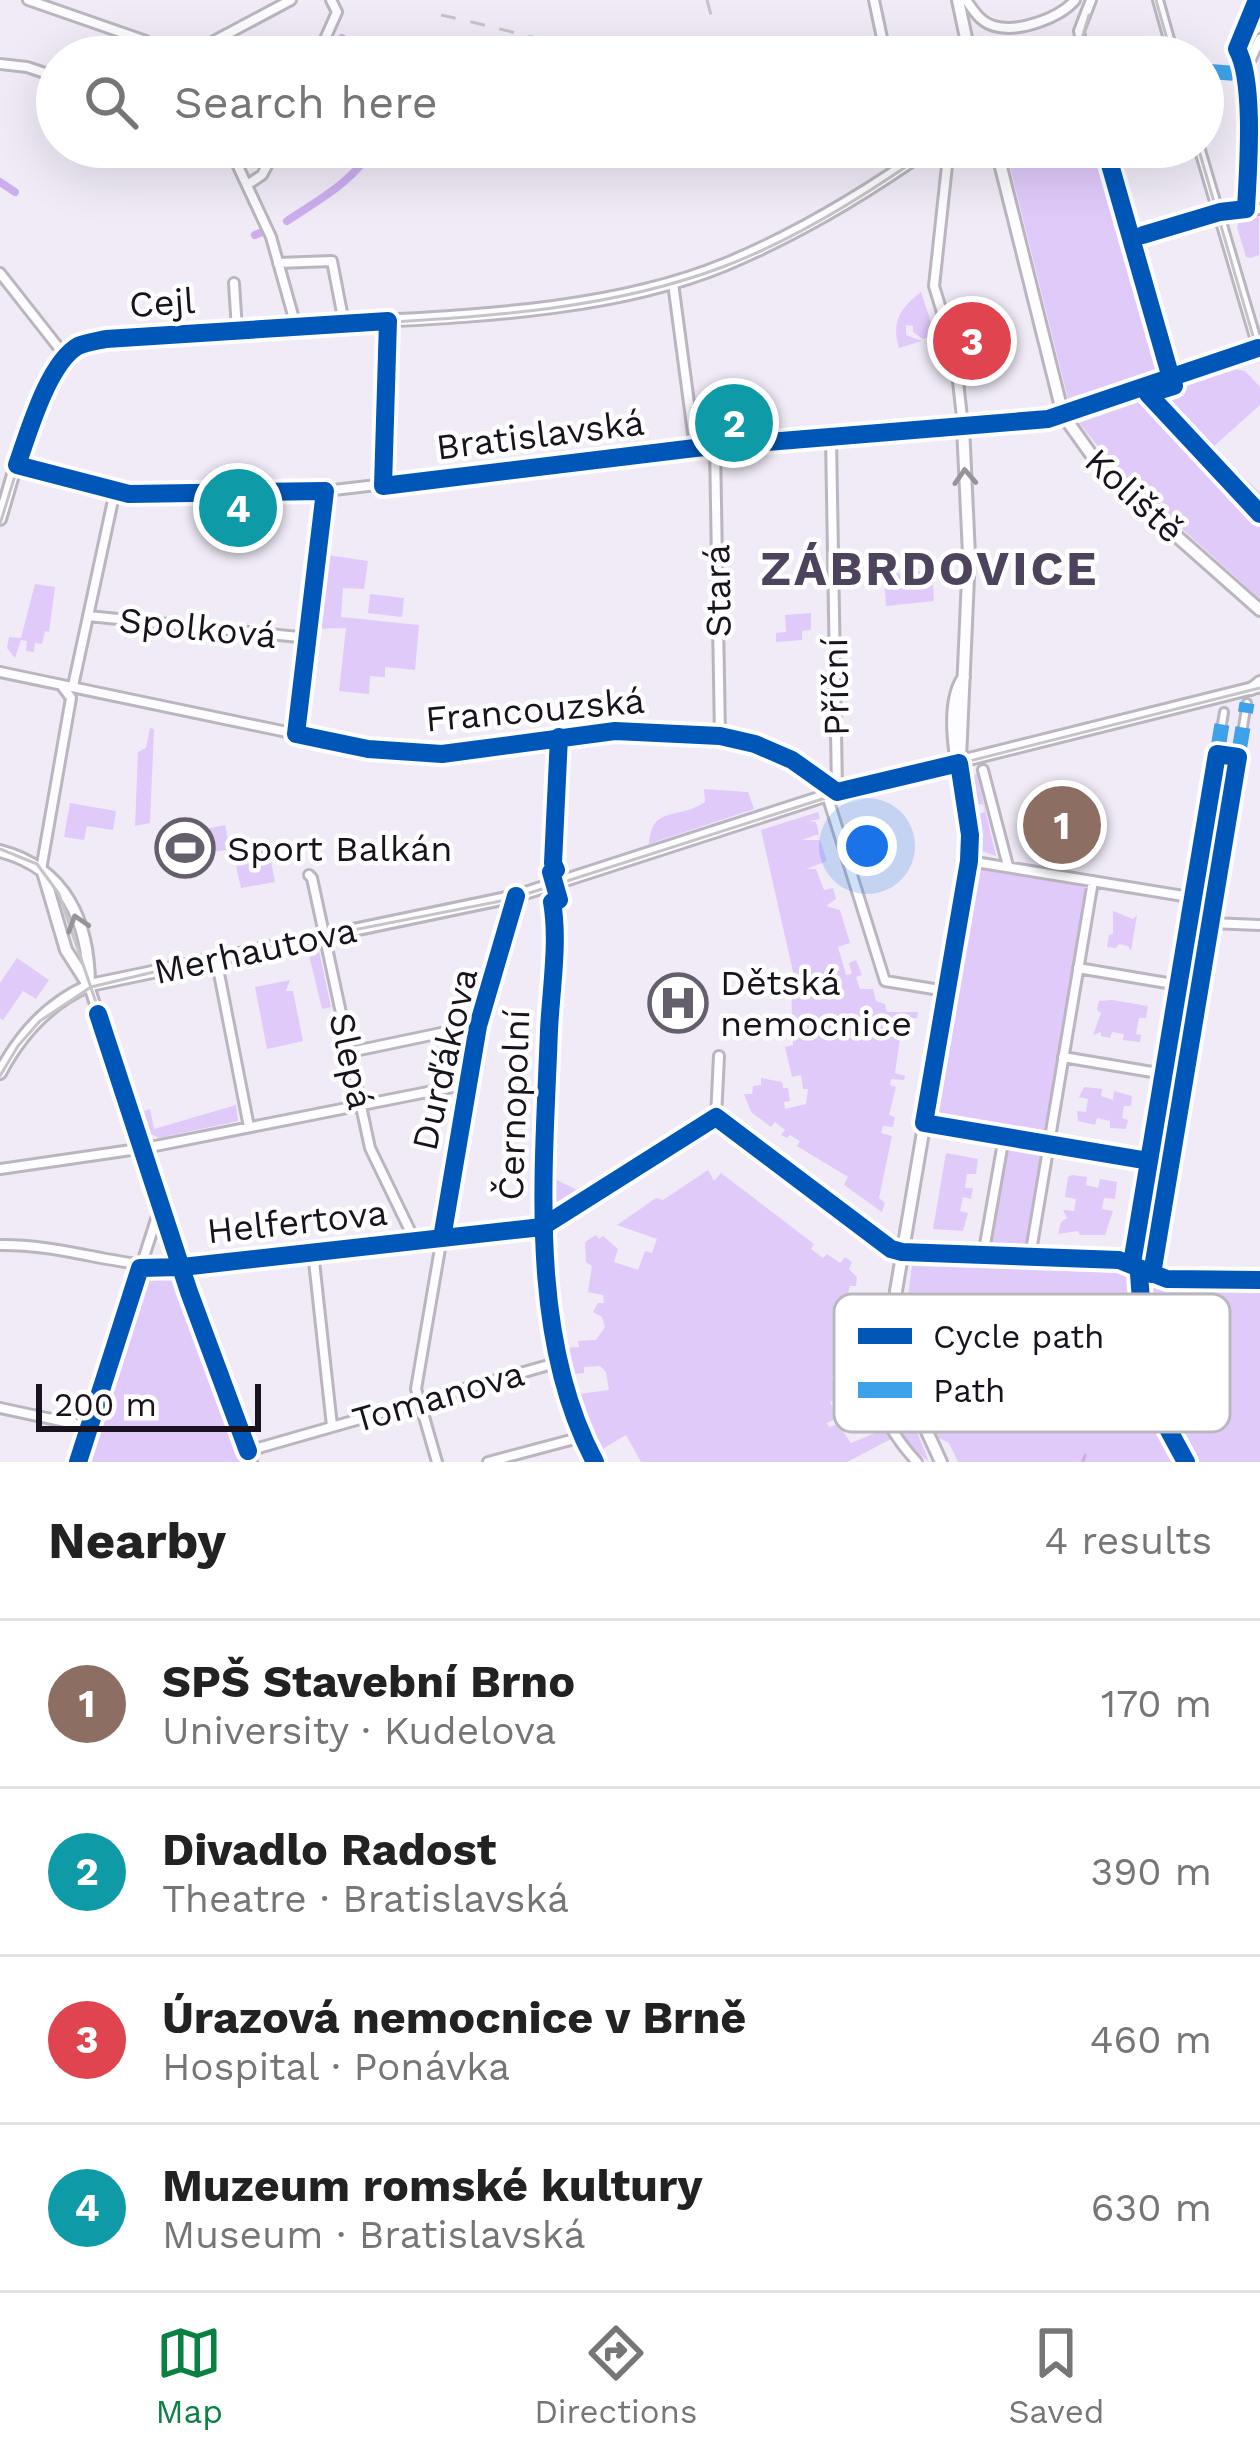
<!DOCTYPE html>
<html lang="en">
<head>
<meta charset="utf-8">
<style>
	body { margin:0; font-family:"Work Sans",sans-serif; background:#f6f6f6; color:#222 }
	.scale { position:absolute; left:36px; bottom:30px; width:225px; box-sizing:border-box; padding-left:12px; border:6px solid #18131e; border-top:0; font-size:33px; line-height:42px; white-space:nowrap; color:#18131e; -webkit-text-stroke:9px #fff; paint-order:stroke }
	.you { position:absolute; left:867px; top:846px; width:42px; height:42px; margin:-30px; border:9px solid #fff; border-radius:50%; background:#1a73e8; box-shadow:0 0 0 18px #1a73e833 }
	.badge { display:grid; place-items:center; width:78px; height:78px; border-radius:50%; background:#0b8043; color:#fff; font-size:39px; font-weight:700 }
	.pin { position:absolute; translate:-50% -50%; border:6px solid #fff; box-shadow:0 3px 12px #0006 }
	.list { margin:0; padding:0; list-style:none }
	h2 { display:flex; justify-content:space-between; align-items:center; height:156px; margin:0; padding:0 48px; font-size:51px }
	h2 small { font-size:39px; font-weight:400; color:#767676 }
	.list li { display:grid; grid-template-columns:78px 1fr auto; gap:36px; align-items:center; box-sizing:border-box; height:168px; padding:0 48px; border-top:3px solid #e0e0e0 }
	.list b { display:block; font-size:45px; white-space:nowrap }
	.list p { margin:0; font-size:39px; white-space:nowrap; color:#767676 }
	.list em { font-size:39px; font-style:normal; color:#767676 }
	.icon { flex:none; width:66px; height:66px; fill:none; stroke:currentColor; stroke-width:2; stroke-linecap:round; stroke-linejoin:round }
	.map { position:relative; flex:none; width:1260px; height:1462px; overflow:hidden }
	.search { position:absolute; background:#fff; box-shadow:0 12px 48px #0002; left:36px; right:36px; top:36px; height:132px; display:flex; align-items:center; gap:30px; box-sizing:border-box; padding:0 42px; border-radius:66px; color:#767676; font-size:45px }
	.sheet { height:828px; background:#fff }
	nav { display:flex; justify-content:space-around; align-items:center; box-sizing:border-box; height:168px; border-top:3px solid #e0e0e0; background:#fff; font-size:33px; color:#767676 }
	nav a { display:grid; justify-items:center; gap:6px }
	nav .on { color:#0b8043 }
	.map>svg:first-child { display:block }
</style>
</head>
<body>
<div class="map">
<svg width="1260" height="1462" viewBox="0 0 1260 1462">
	<rect width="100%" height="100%" fill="#f0ebf7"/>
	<path fill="#e0cafa" d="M1005,147H1095L1160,373L1074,402L1068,399Z
		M1259,216V255L1250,258L1246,257L1237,227L1241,218Z
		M921,292L935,334L923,339L913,332V326L906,325V335L922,341L899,348C891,322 900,308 921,292Z
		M1234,369L1245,371L1260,387V405L1213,447L1260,493V599L1119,472L1079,423Z
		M327,555L368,561L364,589L343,588L341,617L419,625L415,670L385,667V677L370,676L369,694L339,691L346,628L316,629Z
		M932,570L934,601L886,606L884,575Z
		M35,584L55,587L49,632L45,631L42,644L35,643L34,652L26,651L27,641L21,640L15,658L7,648L9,637L21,638Z
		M370,594L404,598L402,617L368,613Z
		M811,613V630L802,631V640L776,642V633L786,632L785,615Z
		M150,728L154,729L150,823L135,826L138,752L146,748Z
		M977,774L996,856L982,851L978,814L985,812L983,804L976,805L972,775Z
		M704,789L748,792L754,809L649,844C652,804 680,820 705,802Z
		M70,803L116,811L113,830L87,826L84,840L64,837Z
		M818,812L820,819L808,821L816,822L819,834L802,840H820L827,861L806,869H816L824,890L833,888L836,899L826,906L840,910L850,943L838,947L846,975L852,974L849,963L856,960L862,975L856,977L860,989H873L876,1001L885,1004L887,1012H918L917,1018H903L895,1073L905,1076L904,1080L891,1079L890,1085L896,1087L889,1115L895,1117L893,1127L883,1126L881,1133L892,1136L879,1198L885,1203L882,1212L844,1185L848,1177L797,1146L800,1141L790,1135L787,1138L781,1135L785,1130L775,1122L771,1127L751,1112L744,1094H752L753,1086L761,1085V1078L782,1082L783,1088H788L790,1101L784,1102L785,1109L806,1104L808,1089H803L801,1075L792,1077L785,1047L793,1045L791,987L796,985L761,830Z
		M225,825L230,849L198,855L196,840L201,837V830Z
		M268,846L275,882L241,888L233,852Z
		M982,869L1085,887L1046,1133L1039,1138L935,1120L932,1116L971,877L975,870Z
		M1113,911L1133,919L1137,915L1131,951L1128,946L1119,944L1116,948L1107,947L1109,935L1113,934Z
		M313,946L319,951L331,1007L322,1009L308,951L276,957L275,954Z
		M17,958L49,980L36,999L23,991L3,1020L0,1018V983Z
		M290,980L286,991H293L303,1041L267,1049L255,987Z
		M1112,1000L1148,1006L1146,1018H1139L1136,1034L1141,1035L1140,1042L1123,1040L1124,1034L1112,1032L1110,1038L1101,1036V1032L1093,1035L1101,1013L1097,1010L1099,1001Z
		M1084,1087L1102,1089L1101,1096L1113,1100L1114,1091L1132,1096L1131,1106H1124L1122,1118L1128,1120L1126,1129L1110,1128V1121L1097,1118L1095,1125L1078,1121L1077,1111L1086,1112L1088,1099L1079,1097Z
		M236,1105L238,1121L159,1138L151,1134L144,1111L150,1109L154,1129Z
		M1008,1146L1042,1152L1026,1249L990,1248Z
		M946,1153L978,1159L976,1174H967L965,1188H973L971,1199L963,1197L960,1211L968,1213L963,1231L933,1229Z
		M708,1170L714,1181L721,1173L814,1244L811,1249L823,1258L827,1254L840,1263L845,1257L852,1262L849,1269L857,1277L856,1286H850L840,1321L850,1323L846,1346H836L837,1374L832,1376L836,1399L830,1402L838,1418L827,1423L829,1427L838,1424L851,1443L887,1428L893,1438L847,1462H641L626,1435L599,1451L579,1394L609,1390L606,1372L600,1366L584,1367V1373L573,1374L565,1348L579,1347L578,1341L596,1340L605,1327L602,1317L593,1312L598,1303H604L603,1295L588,1292L592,1266L586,1262L585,1242L596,1235L599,1239L603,1236L618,1249L614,1262L638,1270L645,1251L652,1253L657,1239L617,1225L656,1198L663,1200Z
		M1072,1175L1087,1177L1086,1185L1098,1188L1100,1179L1117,1182L1115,1199L1104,1198L1102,1209L1113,1211L1105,1235H1080L1078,1231L1058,1234L1061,1222L1067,1218L1063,1210L1074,1211L1076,1199L1065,1197L1068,1177Z
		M551,1177L581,1192V1194L554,1207L550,1203Z
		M912,1266L1124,1273L1144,1286L1260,1290V1462H958L949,1443L939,1438C911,1374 901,1336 912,1266Z
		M172,1277L240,1462H86L146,1280Z
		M887,1348H890L898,1384L929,1462C893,1433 881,1393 887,1348Z"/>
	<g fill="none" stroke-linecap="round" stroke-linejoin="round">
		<path stroke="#ccaeef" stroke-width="3" d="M1083,1462L1085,1455"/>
		<path stroke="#ccaeef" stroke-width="8" d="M337,57L342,38
			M0,182L15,192
			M287,221C317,201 356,180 373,147
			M255,235L260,233"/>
		<g stroke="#bab5bf" stroke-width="12">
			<path id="pedestrian" d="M1242,58L1246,98
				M1203,71L1244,74
				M1217,754L1224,712
				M1238,757L1247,703"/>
		</g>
		<g stroke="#bab5bf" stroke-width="14">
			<path id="minor" d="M28,0L146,41L157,57
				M874,0L886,57
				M966,0C974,11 980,22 994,26C1018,33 1060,18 1075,0
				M1158,0L1174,57
				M1257,0L1237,53L1251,59L1260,39
				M184,57L291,0
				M317,57L337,12L331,0
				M1084,57L1079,31L1091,0
				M0,64L27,67L57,77
				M1246,98V209
				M229,147L271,237L296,326
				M1105,147L1171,378
				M1199,147L1260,354
				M247,185L262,175L277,147
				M1131,239L1231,209H1260
				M278,263L332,261L344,323
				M0,273L66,357
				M234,283L237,330
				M673,283L695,448
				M1063,415L1258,348
				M831,437L837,790
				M715,446L720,736
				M17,465L129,494L325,491L695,448L963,426L955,355L934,286L949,147
				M383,486L388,321
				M88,616L309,638
				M0,672L368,749L442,754L615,731L720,736L755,744L792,760L836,791
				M73,686L115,491
				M296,734L325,491
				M983,770L1008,866
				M827,795L885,981L946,991
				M969,861L1214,901
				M553,863L559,737
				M41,870L71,698L62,686
				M309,875L312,878L370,1148L415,1241
				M547,888L553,907C548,1072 516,1314 595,1462
				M1210,923L1260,925
				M216,958L249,1127
				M1078,968L1179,985
				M89,986L189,1292L252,1462
				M350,1052L441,1033
				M1063,1057L1164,1074
				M716,1117L891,1249L902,1252L1119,1260L1167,1279L1260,1280
				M716,1117L719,1056
				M924,1123L1171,1163
				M0,1169L145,1148L468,1084
				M0,1245C62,1244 120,1268 182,1267L542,1227L716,1117
				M313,1252L332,1426
				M983,1256L1004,1137
				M1030,1257L1093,881
				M1132,1263L1217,754L1238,757L1152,1274
				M896,1336L887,1338C857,1378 888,1431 917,1462
				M0,1408L89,1427
				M248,1451L559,1362
				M78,1462L161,1204
				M437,1462L416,1389L478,1026L516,896
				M488,1462L582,1437"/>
		</g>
		<g stroke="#bab5bf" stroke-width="16">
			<path id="tertiary" d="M0,519C15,471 34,386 71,352C81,343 94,341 106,339C186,335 265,327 345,323C467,316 609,312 724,265C796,235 868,192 931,147
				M960,759L969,555L963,426L1063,415
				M0,851C65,868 89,921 89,986
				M43,872L66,950L89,986
				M0,1073C20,1035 50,1002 90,985L516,896L837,792L1257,687
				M941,1462L907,1388L900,1363L896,1291L969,861C971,811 936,715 964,677"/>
		</g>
		<g stroke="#bab5bf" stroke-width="16">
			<path id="secondary" d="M958,0L970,57
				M996,147L1063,415L1103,471L1260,610
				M1251,689L1260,682"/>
		</g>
		<use href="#pedestrian" stroke="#fdfcfe" stroke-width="6"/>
		<use href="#minor" stroke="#fdfcfe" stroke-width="8"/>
		<use href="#tertiary" stroke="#fdfcfe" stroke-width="10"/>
		<use href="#secondary" stroke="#fdfcfe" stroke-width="10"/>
		<path stroke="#c6c4c7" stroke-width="3" d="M1156,0L1172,57
			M1089,57L1083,35L1089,15
			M1198,147L1260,360
			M0,524C13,484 43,370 78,348C87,343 97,343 107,341C185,336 264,329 343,325C470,317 599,313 720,268C795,240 870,193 934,147
			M0,849L37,864L59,894C124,1083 186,1273 254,1462
			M0,1076L18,1046L40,1021L91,987L221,956L511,899L838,794L1260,688"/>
		<path stroke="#c6c4c7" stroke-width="3" stroke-dasharray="15 15" stroke-linecap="butt" d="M707,0L713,22
			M441,15C523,32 608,66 690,44
			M715,44V53"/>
		<path stroke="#3da2ea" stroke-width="15" stroke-dasharray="30 15" stroke-linecap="butt" d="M1203,71L1244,74
			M1217,754L1224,712
			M1238,757L1247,703"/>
		<g stroke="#fff" stroke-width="26">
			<path id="cycleway" d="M1105,147L1171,378
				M1143,235L1220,212L1246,209C1248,170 1255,81 1237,49L1257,0
				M1174,386L1148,394L1260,514
				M559,737L553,863L556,870L551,872L559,900L552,902C559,941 551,989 549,1030C544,1169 527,1335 595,1462
				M98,1014L189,1292L248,1451
				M1149,1161L924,1123L969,861L970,835L959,763L837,792L792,760L755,744L720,736L615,731L442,754L368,749L296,734L325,491L129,494L17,465C28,434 48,363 78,346C87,342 97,341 106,339L388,321L383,486L695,448L1048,419L1258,348
				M442,1238L478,1026L516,896
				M1132,1263L1217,754L1238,757L1152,1274
				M1139,1274L1148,1392L1186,1462
				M78,1462L140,1268L182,1267L542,1227L716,1117L891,1249L902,1252L1119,1260L1167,1279L1260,1280"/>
		</g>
		<use href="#cycleway" stroke="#0057b8" stroke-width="18"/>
	</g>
	<defs><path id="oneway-chevron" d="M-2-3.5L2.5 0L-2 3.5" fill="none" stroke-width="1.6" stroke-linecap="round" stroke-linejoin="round" transform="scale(3)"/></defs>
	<g stroke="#969399">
		<use href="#oneway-chevron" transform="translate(965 477) rotate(-93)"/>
		<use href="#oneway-chevron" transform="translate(77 923) rotate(-108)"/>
	</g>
	<defs>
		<g id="stadium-ring" transform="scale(3)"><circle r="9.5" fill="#fff" stroke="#645f6a" stroke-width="1.5"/><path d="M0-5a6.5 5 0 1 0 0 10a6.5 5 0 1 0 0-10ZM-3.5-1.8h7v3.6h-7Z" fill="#645f6a"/></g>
		<g id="hospital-ring" transform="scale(3)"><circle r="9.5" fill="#fff" stroke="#645f6a" stroke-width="1.5"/><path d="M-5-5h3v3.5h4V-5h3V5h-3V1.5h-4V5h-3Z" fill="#645f6a"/></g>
	</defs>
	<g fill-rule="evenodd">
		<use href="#stadium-ring" x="185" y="848"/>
		<use href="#hospital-ring" x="678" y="1003"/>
	</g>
	<g text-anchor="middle" stroke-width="9" stroke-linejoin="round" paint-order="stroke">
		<g font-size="36" fill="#18131e" stroke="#fff">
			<text transform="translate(162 302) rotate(-4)" y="13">Cejl</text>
			<text transform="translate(540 434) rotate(-7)" y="13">Bratislavská</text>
			<text transform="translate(1135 495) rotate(43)" y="13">Koliště</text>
			<text transform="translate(717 591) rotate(-91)" y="13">Stará</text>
			<text transform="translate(198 627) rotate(6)" y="13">Spolková</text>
			<text transform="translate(835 687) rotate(-91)" y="13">Příční</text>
			<text transform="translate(535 709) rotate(-5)" y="13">Francouzská</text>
			<text transform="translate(255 950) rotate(-12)" y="13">Merhautova</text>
			<text transform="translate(444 1059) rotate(-77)" y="13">Durďákova</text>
			<text transform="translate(352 1061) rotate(78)" y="13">Slepá</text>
			<text transform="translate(513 1105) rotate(-88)" y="13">Černopolní</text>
			<text transform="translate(297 1221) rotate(-6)" y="13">Helfertova</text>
			<text transform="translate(438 1396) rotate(-16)" y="13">Tomanova</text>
		</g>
		<g font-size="36" fill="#18131e" stroke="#fff" text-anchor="start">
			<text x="227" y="861">Sport Balkán</text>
			<text x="720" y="995">Dětská<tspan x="720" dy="41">nemocnice</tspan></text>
		</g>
		<g font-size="48" font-weight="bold" letter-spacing="3" fill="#4e435c" stroke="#fff">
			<text x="930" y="585">ZÁBRDOVICE</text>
		</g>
	</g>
	<rect x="834" y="1294" width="396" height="138" rx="18" fill="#fff" stroke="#bab8bc" stroke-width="3"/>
	<rect x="858" y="1328" width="54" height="16" fill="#0057b8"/>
	<rect x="858" y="1382" width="54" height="16" fill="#3da2ea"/>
	<g font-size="33" fill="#18131e">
		<text x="933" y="1348">Cycle path</text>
		<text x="933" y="1402">Path</text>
	</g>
</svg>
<div class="scale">200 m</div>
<div class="you"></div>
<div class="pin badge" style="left:1062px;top:825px;background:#8d6e63">1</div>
<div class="pin badge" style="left:734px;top:423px;background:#0f9aa8">2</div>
<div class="pin badge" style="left:972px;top:341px;background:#e0444e">3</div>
<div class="pin badge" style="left:238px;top:508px;background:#0f9aa8">4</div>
<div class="search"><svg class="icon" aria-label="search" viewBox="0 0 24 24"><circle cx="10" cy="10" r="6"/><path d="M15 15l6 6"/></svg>Search here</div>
</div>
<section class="sheet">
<h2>Nearby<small>4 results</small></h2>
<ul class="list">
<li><span class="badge" style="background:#8d6e63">1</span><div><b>SPŠ Stavební Brno</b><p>University · Kudelova</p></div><em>170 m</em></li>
<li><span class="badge" style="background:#0f9aa8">2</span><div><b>Divadlo Radost</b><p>Theatre · Bratislavská</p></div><em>390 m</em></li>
<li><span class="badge" style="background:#e0444e">3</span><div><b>Úrazová nemocnice v Brně</b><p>Hospital · Ponávka</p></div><em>460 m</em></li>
<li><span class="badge" style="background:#0f9aa8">4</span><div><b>Muzeum romské kultury</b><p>Museum · Bratislavská</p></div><em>630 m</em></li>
</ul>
</section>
<nav>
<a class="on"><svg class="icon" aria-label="map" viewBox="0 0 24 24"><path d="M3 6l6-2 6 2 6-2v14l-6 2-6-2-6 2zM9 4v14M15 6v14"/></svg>Map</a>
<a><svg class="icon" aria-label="directions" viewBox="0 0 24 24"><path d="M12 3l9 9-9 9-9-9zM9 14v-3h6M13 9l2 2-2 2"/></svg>Directions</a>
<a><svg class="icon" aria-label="saved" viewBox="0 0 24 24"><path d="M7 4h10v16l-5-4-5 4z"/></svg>Saved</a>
</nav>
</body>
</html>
